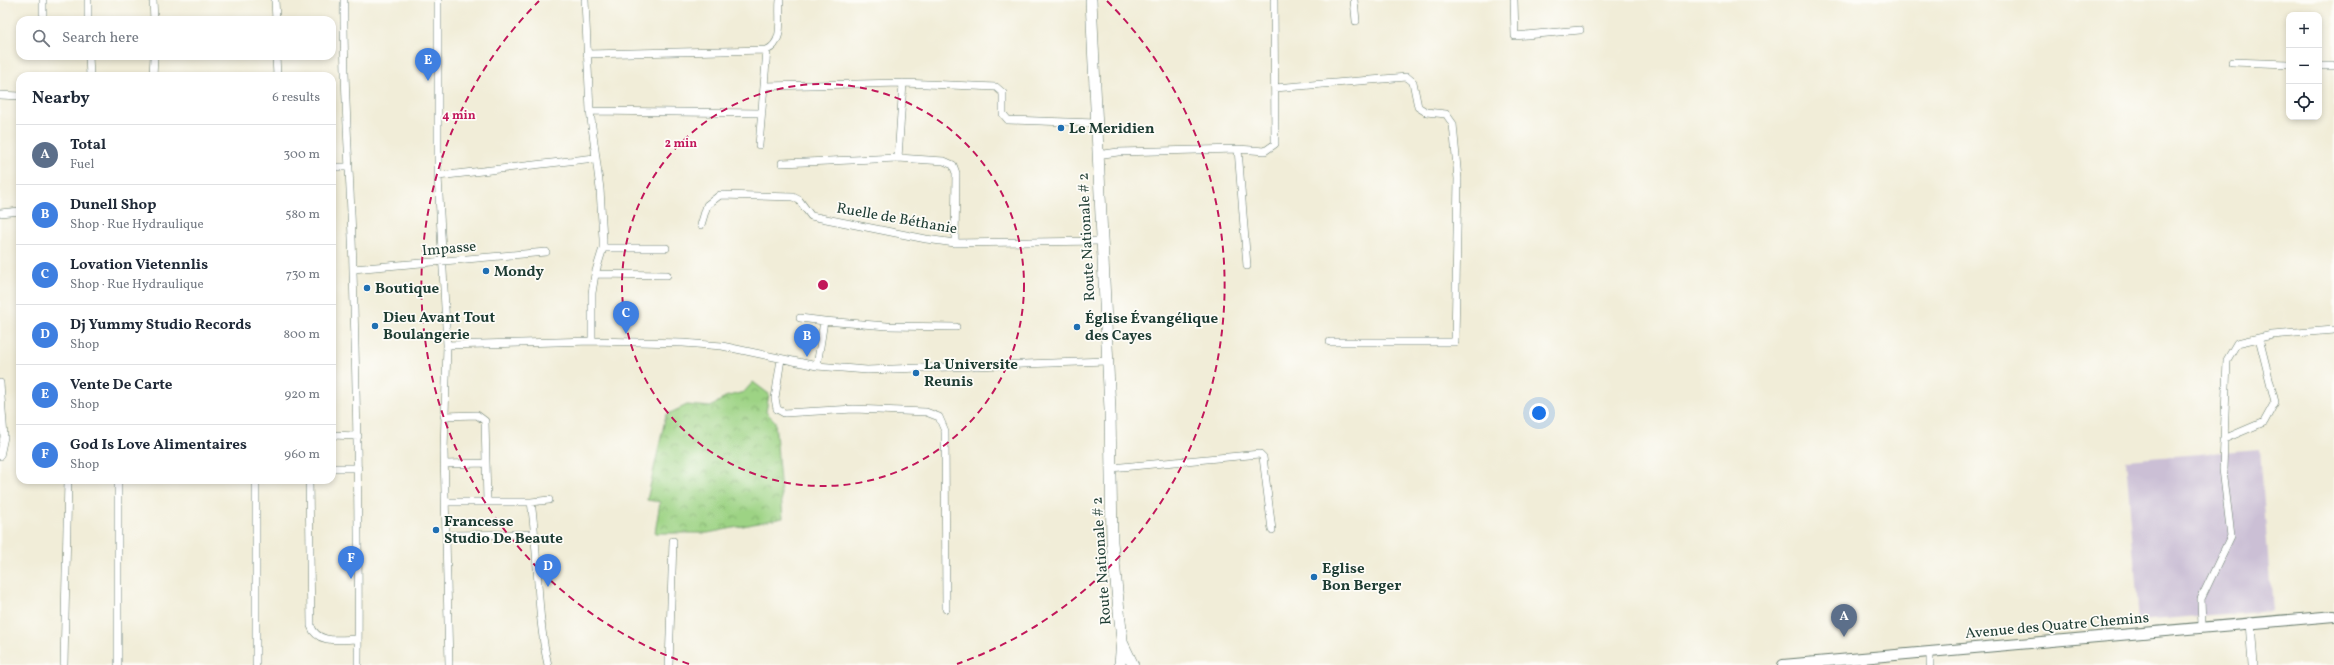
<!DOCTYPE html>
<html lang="en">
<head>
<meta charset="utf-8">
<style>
	body { margin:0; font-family:Vollkorn,serif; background:#f6f6f7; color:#1f2937 }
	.controls { position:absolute; right:12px; top:12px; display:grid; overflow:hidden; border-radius:8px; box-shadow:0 2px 6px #0003 }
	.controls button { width:36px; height:36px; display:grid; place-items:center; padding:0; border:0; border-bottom:1px solid #e0e1e3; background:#fff; color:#1f2937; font:20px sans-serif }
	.you { position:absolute; left:1539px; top:413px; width:14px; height:14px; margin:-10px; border:3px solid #fff; border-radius:50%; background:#1a73e8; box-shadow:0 0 0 6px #1a73e833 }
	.badge { display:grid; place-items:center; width:26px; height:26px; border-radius:50%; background:#1f6fb2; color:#fff; font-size:13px; font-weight:700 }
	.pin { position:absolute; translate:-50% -33px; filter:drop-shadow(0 1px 2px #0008) }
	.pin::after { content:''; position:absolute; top:21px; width:14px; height:12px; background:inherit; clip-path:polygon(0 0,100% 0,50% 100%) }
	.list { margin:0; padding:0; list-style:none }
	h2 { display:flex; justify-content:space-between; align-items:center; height:52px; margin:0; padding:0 16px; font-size:17px }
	h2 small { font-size:13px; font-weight:400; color:#747a83 }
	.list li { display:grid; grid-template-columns:26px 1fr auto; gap:12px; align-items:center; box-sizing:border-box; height:60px; padding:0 16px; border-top:1px solid #e0e1e3 }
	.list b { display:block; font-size:15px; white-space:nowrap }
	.list p { margin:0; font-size:13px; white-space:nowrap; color:#747a83 }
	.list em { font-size:13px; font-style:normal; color:#747a83 }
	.icon { flex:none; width:22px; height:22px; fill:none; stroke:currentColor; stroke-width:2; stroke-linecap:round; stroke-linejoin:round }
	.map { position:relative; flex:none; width:2334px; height:665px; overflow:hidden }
	.search { position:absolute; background:#fff; box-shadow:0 2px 6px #0003; left:16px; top:16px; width:320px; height:44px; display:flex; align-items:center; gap:10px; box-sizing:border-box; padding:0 14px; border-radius:12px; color:#747a83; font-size:15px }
	.panel { position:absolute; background:#fff; box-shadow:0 2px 6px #0003; left:16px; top:72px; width:320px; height:412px; border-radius:12px }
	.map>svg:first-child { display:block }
</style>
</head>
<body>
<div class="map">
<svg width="2334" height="665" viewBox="0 0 2334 665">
	<defs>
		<pattern id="park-crowns" width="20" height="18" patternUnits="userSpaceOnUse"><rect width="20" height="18" fill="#9dd384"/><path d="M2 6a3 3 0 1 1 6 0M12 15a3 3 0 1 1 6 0" fill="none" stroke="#7fac6d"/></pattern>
	</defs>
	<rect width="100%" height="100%" fill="#fdfcf7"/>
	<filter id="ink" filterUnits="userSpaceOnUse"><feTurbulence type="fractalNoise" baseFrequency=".025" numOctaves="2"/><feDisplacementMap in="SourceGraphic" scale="8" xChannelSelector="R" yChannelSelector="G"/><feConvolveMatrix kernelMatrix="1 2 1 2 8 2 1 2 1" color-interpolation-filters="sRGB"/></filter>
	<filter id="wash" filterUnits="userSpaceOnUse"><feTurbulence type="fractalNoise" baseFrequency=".012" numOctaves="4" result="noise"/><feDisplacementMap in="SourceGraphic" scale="16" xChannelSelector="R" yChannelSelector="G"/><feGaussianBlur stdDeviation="0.9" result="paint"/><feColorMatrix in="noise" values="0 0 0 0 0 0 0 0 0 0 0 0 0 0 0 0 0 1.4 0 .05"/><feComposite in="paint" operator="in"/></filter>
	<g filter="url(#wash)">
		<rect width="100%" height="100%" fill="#f1edd8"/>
		<path fill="#cbbfd5" d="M2260,449L2272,610L2139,621L2126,460Z"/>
		<path fill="url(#park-crowns)" stroke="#5e885c" d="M753,382L769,394L766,412L775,421L783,518L708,533H655L660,502L647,500L666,415L687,405L711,407L725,397L744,392Z"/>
	</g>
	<g filter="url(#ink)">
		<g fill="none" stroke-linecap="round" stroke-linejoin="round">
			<g stroke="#687b6d" stroke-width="8">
				<path id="minor" d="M43,0V20
					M88,0V20
					M153,0L154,20
					M275,0L276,20
					M344,0C343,90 351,180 353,271C357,402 359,533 358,665
					M438,0V176L447,345L444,451L449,665
					M585,0L590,111L600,189L603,239V248L595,274L592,293V341
					M1354,0L1356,21
					M1514,0L1515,36L1580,30
					M587,54L767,50C785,42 778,17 780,0
					M89,56L90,76
					M276,56L277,76
					M2232,62L2289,64
					M2319,66H2334
					M153,76L154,56
					M764,86L767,50
					M1275,88L1407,77L1413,82L1418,107L1426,112L1446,114L1453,124L1458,179L1455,342H1330
					M0,95L20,96
					M590,111L762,113
					M759,145L764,86L903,83L996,87L1003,93V114L1008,120L1096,123
					M1097,155L1118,152L1238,149
					M898,158L903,83
					M782,163L898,158L944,161L953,165L956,173L955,243
					M332,167H348
					M438,176L595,158
					M0,213L20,211
					M701,225L707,205L720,195L793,197L799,200L811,216L926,239L955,243L1102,241
					M603,248H666
					M1247,266L1238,149L1265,151L1275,144L1274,0
					M353,269L546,252
					M595,274L667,275
					M800,318L824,321
					M447,345L592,341L683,343L722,346L817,366L867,370L1106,361
					M781,359L775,398L777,409L784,413L854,409L926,412L939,417L945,431L946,609
					M817,366L824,321L887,326L956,327
					M0,383L4,437L0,456
					M444,416L477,415L485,421L487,502
					M332,435L358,436
					M2224,439L2264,422L2275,402L2259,338
					M445,464L486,463
					M332,468H358
					M1111,468L1260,454L1263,457L1272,530
					M309,480L311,626C317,645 343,639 358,639
					M447,502H531C539,556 536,612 548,665
					M531,502L549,500
					M447,535L534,534
					M2202,626L2201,599L2231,536L2223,469L2227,360L2237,343L2272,335L2334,330
					M64,665L68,480
					M118,665V480
					M256,665V480
					M669,665L673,541
					M1930,665V652"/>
			</g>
			<g stroke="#687b6d" stroke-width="10">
				<path id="tertiary" d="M2250,622L2253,665"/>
			</g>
			<g stroke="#687b6d" stroke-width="12">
				<path id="secondary" d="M1783,665L2334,616"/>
			</g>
			<g stroke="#687b6d" stroke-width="12">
				<path id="primary" d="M1091,0L1110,410L1112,542L1122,640L1120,665
					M1122,642L1133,665"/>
			</g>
			<use href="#minor" stroke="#fff" stroke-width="7"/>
			<use href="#tertiary" stroke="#fff" stroke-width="9"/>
			<use href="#secondary" stroke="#fff" stroke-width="10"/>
			<use href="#primary" stroke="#fff" stroke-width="11"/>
		</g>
	</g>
	<g fill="none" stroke="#c2185b" stroke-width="2" stroke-dasharray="7 5">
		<circle cx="823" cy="285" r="201"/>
		<path d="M689 664A402 402 0 0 1 539 1M1107 1A402 402 0 0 1 957 664"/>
	</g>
	<g fill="#1f6fb2" stroke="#fdfcf7" stroke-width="1.5">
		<circle cx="1061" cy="128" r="4"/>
		<circle cx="486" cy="271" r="4"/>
		<circle cx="367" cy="288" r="4"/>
		<circle cx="375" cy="326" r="4"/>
		<circle cx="1077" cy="327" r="4"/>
		<circle cx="916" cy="373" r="4"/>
		<circle cx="436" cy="530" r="4"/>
		<circle cx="1314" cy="577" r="4"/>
	</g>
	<g text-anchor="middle" stroke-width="3.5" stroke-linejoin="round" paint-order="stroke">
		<g font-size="15" font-weight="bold" fill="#1f3d34" stroke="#fdfcf7" text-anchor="start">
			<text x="1069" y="133">Le Meridien</text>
			<text x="494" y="276">Mondy</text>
			<text x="375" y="293">Boutique</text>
			<text x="383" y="322">Dieu Avant Tout<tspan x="383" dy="17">Boulangerie</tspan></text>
			<text x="1085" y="323">Église Évangélique<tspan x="1085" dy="17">des Cayes</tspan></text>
			<text x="924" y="369">La Universite<tspan x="924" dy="17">Reunis</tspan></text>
			<text x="444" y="526">Francesse<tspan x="444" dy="17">Studio De Beaute</tspan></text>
			<text x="1322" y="573">Eglise<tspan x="1322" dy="17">Bon Berger</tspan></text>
		</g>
		<g font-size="15" fill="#1f3d34" stroke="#fdfcf7">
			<text transform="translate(897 218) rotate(10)" y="5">Ruelle de Béthanie</text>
			<text transform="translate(1086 237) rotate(-93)" y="5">Route Nationale # 2</text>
			<text transform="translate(449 248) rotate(-5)" y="5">Impasse</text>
			<text transform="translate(1101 561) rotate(-94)" y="5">Route Nationale # 2</text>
			<text transform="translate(2057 625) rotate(-5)" y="5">Avenue des Quatre Chemins</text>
		</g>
	</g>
	<circle cx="823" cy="285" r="6" fill="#c2185b" stroke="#fdfcf7" stroke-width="2"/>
	<g font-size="12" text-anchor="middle" font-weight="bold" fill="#c2185b" stroke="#fdfcf7" stroke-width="3.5" stroke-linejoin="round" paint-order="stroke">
		<text x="459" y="119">4 min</text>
		<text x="681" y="147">2 min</text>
	</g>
</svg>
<div class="controls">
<button>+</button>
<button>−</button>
<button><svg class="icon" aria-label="locate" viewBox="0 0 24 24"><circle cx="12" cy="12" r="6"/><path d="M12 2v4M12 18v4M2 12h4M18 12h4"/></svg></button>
</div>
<div class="you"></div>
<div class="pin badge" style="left:1844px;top:637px;background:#5c6f8a">A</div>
<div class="pin badge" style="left:807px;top:357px;background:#3f7fe0">B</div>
<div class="pin badge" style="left:626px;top:334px;background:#3f7fe0">C</div>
<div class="pin badge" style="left:548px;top:587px;background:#3f7fe0">D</div>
<div class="pin badge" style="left:428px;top:81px;background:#3f7fe0">E</div>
<div class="pin badge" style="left:351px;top:579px;background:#3f7fe0">F</div>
<div class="search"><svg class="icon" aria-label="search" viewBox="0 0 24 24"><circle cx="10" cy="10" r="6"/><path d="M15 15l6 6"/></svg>Search here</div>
<section class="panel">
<h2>Nearby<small>6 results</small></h2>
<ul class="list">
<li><span class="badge" style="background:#5c6f8a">A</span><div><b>Total</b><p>Fuel</p></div><em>300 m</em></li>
<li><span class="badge" style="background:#3f7fe0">B</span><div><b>Dunell Shop</b><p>Shop · Rue Hydraulique</p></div><em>580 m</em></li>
<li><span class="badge" style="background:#3f7fe0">C</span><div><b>Lovation Vietennlis</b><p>Shop · Rue Hydraulique</p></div><em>730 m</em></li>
<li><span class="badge" style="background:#3f7fe0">D</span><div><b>Dj Yummy Studio Records</b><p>Shop</p></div><em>800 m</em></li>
<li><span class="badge" style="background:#3f7fe0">E</span><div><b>Vente De Carte</b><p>Shop</p></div><em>920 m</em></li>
<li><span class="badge" style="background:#3f7fe0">F</span><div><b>God Is Love Alimentaires</b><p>Shop</p></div><em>960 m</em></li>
</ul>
</section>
</div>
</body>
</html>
